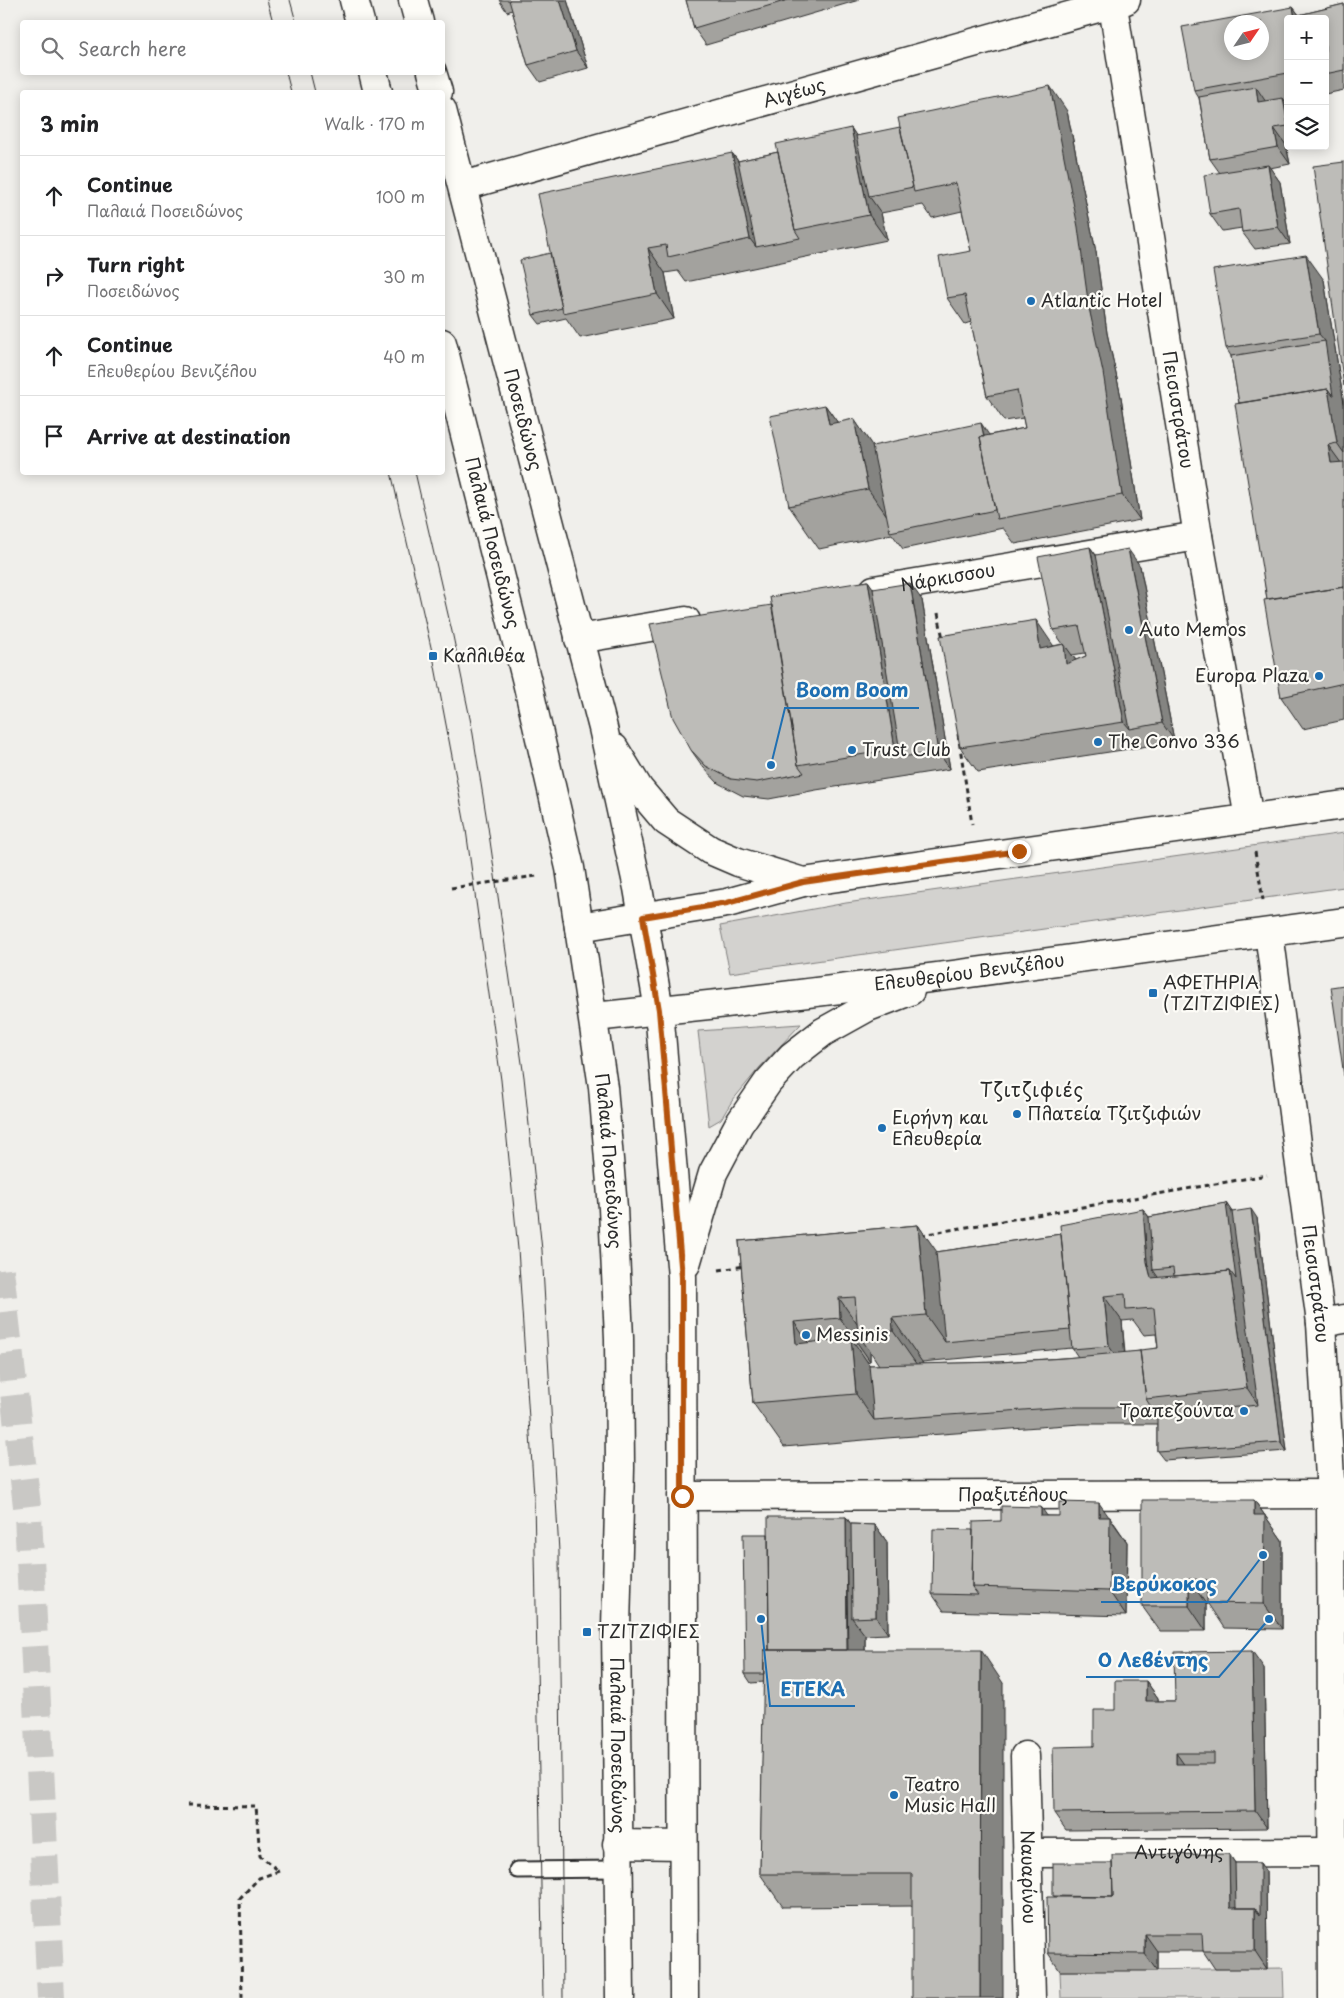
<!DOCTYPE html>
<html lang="en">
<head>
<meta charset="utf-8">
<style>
	body { margin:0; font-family:"Playpen Sans",sans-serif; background:#f2f2f2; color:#202124 }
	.controls { position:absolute; right:15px; top:15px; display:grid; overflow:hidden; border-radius:5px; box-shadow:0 2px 12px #0003 }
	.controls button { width:45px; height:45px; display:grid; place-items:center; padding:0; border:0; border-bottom:1px solid #e0e0e0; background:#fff; color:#202124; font:25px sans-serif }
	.compass { position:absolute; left:1224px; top:15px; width:45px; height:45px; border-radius:50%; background:#fff; box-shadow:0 2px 12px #0003; rotate:55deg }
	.stop { position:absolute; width:15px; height:15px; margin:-11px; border:4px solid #b45309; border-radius:50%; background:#fff }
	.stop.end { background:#b45309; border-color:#fff; box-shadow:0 1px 5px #0008 }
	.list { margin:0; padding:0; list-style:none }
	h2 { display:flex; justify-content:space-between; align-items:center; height:65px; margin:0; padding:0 20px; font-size:21px }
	h2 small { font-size:16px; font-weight:400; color:#757577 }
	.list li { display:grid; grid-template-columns:32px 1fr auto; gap:15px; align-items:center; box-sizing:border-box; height:80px; padding:0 20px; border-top:1px solid #e0e0e0 }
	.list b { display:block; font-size:19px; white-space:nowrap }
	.list p { margin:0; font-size:16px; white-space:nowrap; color:#757577 }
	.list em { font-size:16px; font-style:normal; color:#757577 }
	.icon { flex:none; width:28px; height:28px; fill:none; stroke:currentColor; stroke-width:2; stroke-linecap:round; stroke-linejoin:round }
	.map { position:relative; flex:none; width:1344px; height:1998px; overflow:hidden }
	.search { position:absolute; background:#fff; box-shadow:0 2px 12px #0003; left:20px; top:20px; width:425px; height:55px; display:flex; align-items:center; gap:12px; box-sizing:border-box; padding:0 18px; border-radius:5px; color:#757577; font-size:19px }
	.panel { position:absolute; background:#fff; box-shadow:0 2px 12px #0003; left:20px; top:90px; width:425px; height:385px; border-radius:5px }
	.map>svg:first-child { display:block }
</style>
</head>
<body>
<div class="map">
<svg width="1344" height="1998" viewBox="0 0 1344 1998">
	<rect width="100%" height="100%" fill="#f0efeb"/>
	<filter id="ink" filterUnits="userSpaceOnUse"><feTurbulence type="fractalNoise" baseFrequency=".02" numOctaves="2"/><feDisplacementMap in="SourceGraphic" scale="10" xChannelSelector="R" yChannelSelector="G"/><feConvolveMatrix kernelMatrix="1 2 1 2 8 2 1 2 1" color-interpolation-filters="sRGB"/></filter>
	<g filter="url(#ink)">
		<path fill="#d3d2cf" stroke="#7f7e7d" d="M1344,833V887L730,973L720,926L846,903Z
			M801,1024L760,1067L732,1101L721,1119L709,1126L698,1031Z
			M1283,1968L1284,1998H1061L1060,1971Z"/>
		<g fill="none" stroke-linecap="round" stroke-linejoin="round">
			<path stroke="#c9c8c5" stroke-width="28" stroke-dasharray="28 14" stroke-linecap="butt" d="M0,1270L28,1515L51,1998"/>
			<g stroke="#2b2b2b" stroke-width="19">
				<path id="service" d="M517,1870L618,1869"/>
			</g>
			<g stroke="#2b2b2b" stroke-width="31">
				<g id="minor">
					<path id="s1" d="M1112,0L1198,536L1249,818"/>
					<path id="s2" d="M463,186L1126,0"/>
					<path id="s3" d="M874,590L1198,536"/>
					<path d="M579,639L686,621"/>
					<path id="s4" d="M1269,933L1321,1323L1331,1495L1333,1998"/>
					<path d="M1321,1323L1344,1319"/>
					<path id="s5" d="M682,1496L1344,1494"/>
					<path id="s6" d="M1025,1756L1031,1998"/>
					<path id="s7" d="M1027,1853L1332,1852"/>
				</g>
			</g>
			<g stroke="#2b2b2b" stroke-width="31">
				<g id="primary">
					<path d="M354,0L360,22"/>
					<path d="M413,0L419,22"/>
					<path d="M373,72L378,92"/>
					<path d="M432,72L438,92"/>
					<path id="s8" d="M442,110L603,728L638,888L659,1010L682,1277L684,1998"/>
					<path id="s9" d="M442,343L528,686L570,868L603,1087L613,1208L619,1338L620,1468L616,1628L620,1998"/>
					<path d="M614,748L639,789L666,821L710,850L738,862L803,882"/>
					<path d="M579,927L727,903L803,882L1344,805"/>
					<path id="s10" d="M594,1017L718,1004L954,975L1344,922"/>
					<path d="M686,1264L713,1173L739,1124L768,1082L792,1056L823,1032L868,1007L910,991"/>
					<path d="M617,1844L683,1845"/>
				</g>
			</g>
			<path stroke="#2b2b2b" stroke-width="3" stroke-dasharray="5 4" stroke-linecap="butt" d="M938,613L943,639
				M958,734L972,824
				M1255,852L1263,900
				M451,888L537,876
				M921,1235L1267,1175
				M719,1270L745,1266
				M187,1805L256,1806L260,1856L279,1871
				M242,1998L240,1898L259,1878L279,1871"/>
			<use href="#service" stroke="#fdfcf7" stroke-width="15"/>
			<use href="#minor" stroke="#fdfcf7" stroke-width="28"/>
			<use href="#primary" stroke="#fdfcf7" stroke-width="28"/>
			<path stroke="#2b2b2b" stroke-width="1" d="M267,0L273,22
				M290,0L296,22
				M286,72L291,92
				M310,72L315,92
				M391,472L433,656L466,830L501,1080L518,1249L534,1496L543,1998
				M415,472L453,636L472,728L488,827L524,1077L542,1250L559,1552L563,1998"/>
		</g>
		<path fill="#a3a29e" stroke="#2b2b2b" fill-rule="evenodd" d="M499,0H567L588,68L540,82L528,65L512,10L507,12Z
			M686,0H859L706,45L694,28Z
			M1344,4V90L1325,94V19H1288V101H1285L1288,105V145H1286L1290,164L1270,168L1280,182L1290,244L1255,249L1242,232V228L1222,231L1210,214L1220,173L1210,159L1199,98L1194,90L1293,7L1299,15Z
			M1067,111L1096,252L1107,333L1121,397L1140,520L1015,544L1003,528L903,549L892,534L819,549L789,506L825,405L838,423L854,419L872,446L989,435L1025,428L1023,418L1004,421L987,396L971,322L965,324L947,298L971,251L962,211L932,218L923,205L881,213L887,240L686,282L678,271L665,273L674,319L580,338L566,318L540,324L533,315L550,253L732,153L738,161L778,152L851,128L856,136Z
			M1324,280L1344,404V720L1303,729L1281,697L1239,403L1231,356L1226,348Z
			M1090,547L1096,555L1140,566L1174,740L1142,747L978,772L960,747L1053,645V646L1063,644L1053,630ZM1085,653L1086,656L1076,660L1072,655Z
			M868,581L873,589L922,600L950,769L816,790L769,799L743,796L718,783L703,767L691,750L772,605Z
			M1226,1203L1232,1212L1257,1218L1287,1451L1164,1460L1157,1451V1424H1080L887,1438L784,1447L753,1403L739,1241L918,1225L936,1252L1061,1234L1143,1209L1149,1217ZM1133,1320L1144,1335L1156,1334L1158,1348L1140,1351L1125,1353L1122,1321ZM1072,1348L1078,1357L1000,1362L923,1364L922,1362ZM870,1351L879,1365H869L867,1362L870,1361Z
			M1254,1500L1282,1540V1629L1224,1628L1208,1604H1206V1631H1160L1142,1606Z
			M1048,1516L1110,1517L1127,1542L1126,1616L944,1611L932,1594L973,1530L1001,1521Z
			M846,1517L851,1524L875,1525L887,1542L888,1634L865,1635V1650L1003,1683L912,1906L783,1907L760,1874L764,1682L751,1683L745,1674L768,1534Z
			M1264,1668L1267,1828L1066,1830L1054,1813L1115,1710L1146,1681L1158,1698V1701H1175Z
			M1229,1854L1235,1863H1260L1266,1872L1267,1969H1215L1203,1951H1157V1971H1060L1048,1953L1054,1897L1112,1863Z"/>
		<path fill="#848481" stroke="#2b2b2b" d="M560,0H567L588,68L576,51Z
			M1293,7L1302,19H1295Z
			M1050,86L1067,111L1096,252L1107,333L1121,397L1140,520L1122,495Z
			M1256,87L1268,105L1258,102Z
			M1283,98L1288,105V126Z
			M851,128L868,153L869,196L881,213L887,240L869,215Z
			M1274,128L1286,145L1290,164L1278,147Z
			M732,153L750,178L756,247L750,239Z
			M1268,165L1280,182L1290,244L1278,227Z
			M648,248L665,273L674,319L657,294Z
			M1306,255L1324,280L1344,404V453L1337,443L1328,389L1325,341L1319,334Z
			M825,405L856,448L829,424Z
			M854,419L884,463L897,530L868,489Z
			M981,423L993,441L1000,509Z
			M1328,445L1344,467L1331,463Z
			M1090,547L1108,572L1130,729L1124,722Z
			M1128,549L1140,566L1174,740L1162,723Z
			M868,581L886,606L901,757L895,749Z
			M910,583L922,600L950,769L938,752Z
			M1036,620L1053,645L1057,674L1040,649Z
			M1064,644L1082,669L1066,664Z
			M1226,1203L1238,1221L1264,1413L1247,1388L1230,1271Z
			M1143,1209L1161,1234L1153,1270L1165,1287L1151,1278L1147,1262Z
			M1251,1209L1257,1218L1287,1451L1281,1442Z
			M918,1225L949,1269L945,1342L926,1315Z
			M1104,1296L1122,1321L1126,1371L1109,1346Z
			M839,1298L864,1334L858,1335L870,1351V1361L840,1318Z
			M892,1318L922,1362L924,1375L893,1331Z
			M794,1322L824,1365L796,1344Z
			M851,1338L881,1382L874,1420L856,1394Z
			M1254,1500L1282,1540V1629L1264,1604L1254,1515Z
			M1099,1503L1127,1542L1126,1616L1109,1591L1099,1517Z
			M1041,1507L1058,1532L1041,1516Z
			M846,1517L863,1542L852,1618L865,1635V1681L848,1656Z
			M875,1525L887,1542L888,1634L876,1617Z
			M1189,1579L1206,1604V1631L1189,1606Z
			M981,1650L1003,1683V1998H980Z
			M1252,1651L1264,1668L1267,1828L1255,1811Z
			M1146,1681L1158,1698L1159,1718L1146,1701Z
			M1176,1753L1188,1770L1176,1764Z
			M1229,1854L1241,1872L1242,1916L1230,1908Z
			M1260,1863L1266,1872L1267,1969L1255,1951V1908Z
			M1145,1934L1157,1951V1971L1145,1954Z"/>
		<path fill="#bdbcb8" stroke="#2b2b2b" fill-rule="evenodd" d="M509,0H560L576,51L528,65Z
			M686,0H788L694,28Z
			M1344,4V70L1325,74V19H1299V15Z
			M1293,7L1295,19H1288V73L1194,90L1182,27ZM1232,22H1262V52H1232Z
			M1050,86L1078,227L1089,308L1103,372L1122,495L997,519L980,437L1025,428L1017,390L987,396L965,295L947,298L939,257L971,251L956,183L914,192L898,118Z
			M1256,87L1258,102L1283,98L1288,126L1274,128L1278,147L1210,159L1199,97Z
			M900,127L913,187L869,196L856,136Z
			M851,128L869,215L795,230L776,144Z
			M778,152L795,230L800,238L756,247L738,161Z
			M732,153L750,239L668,257L666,245L648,248L657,294L563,313L538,194Z
			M1344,162V386L1313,166Z
			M1268,165L1278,227L1242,232L1239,209L1210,214L1204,175Z
			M550,253L562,308L533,315L520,260Z
			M1306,255L1319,334L1226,348L1213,270Z
			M1325,341L1333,396L1328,389L1239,403L1231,356Z
			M1328,389L1337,443L1328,445L1331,463L1344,462V587L1267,599L1235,404Z
			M825,405L829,424L854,419L868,489L789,506L770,416Z
			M981,423L984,437H980L995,510L890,532L872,446Z
			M1090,547L1124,722L960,747L940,636L1036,620L1040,649L1064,644L1066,664L1086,656L1079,626L1053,630L1038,557Z
			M1128,549L1162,723L1130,729L1096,555Z
			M868,581L895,749L798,765L770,597Z
			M910,583L938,752L901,757L873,589Z
			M1344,587V683L1281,697L1264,600Z
			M772,605L798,765L804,773L757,782L731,779L706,766L691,750L673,718L650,624Z
			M1344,985V1076L1331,987Z
			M1226,1203L1236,1279L1230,1271L1174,1276L1173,1268L1153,1270L1149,1217Z
			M1143,1209L1147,1262L1151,1278L1230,1271L1247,1388L1146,1399L1140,1350L1158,1348L1154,1308L1126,1310L1125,1294L1104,1296L1109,1346L1072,1349L1060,1225Z
			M1251,1209L1281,1442L1157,1451V1415L1258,1405L1232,1212Z
			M918,1225L926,1315L892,1318L893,1331L858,1335L855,1297L839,1298L840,1318L794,1322L796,1344L851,1338L856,1394L753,1403L739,1241Z
			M1061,1234L1070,1330L945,1342L936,1252Z
			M1140,1351L1146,1399L1151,1407H1068L874,1420L869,1365L1000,1362L1064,1358Z
			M1142,1500H1254V1515H1265L1264,1604L1207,1603V1580L1189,1579V1606H1142Z
			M1059,1502L1099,1503V1517H1110L1109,1591L972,1587L973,1522L1001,1521V1506L1041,1507V1516H1059Z
			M768,1517H846L847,1650H769Z
			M851,1524L875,1525L876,1617L852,1618Z
			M933,1529L973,1530L972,1587L978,1595L932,1594Z
			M743,1534H768L769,1650H764V1674H745Z
			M764,1650H981L980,1998H912V1874H760Z
			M1252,1651L1255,1811L1054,1813L1053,1747L1094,1746V1710H1115V1681H1146V1701H1175L1174,1652ZM1176,1753H1214V1764H1176Z
			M1229,1854L1230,1908H1255V1951H1203L1202,1934H1145V1954L1048,1953L1047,1897H1113L1112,1855Z
			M1053,1863H1112L1113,1897L1053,1896Z
			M1235,1863H1260V1916L1255,1908H1236Z"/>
	</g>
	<g fill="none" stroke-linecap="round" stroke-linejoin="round" filter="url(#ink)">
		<path stroke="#b45309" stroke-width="6" d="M682,1496V1277L659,1010L643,917L727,903L803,882L1019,851"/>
	</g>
	<g fill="#1f6fb2" stroke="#fdfcf7" stroke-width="2">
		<circle cx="1031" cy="301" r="5"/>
		<circle cx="1129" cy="630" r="5"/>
		<rect x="428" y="651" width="10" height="10" rx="2.5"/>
		<circle cx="1319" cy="676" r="5"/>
		<circle cx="1098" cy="742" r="5"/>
		<circle cx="852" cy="750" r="5"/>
		<rect x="1148" y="988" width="10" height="10" rx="2.5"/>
		<circle cx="1017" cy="1114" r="5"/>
		<circle cx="882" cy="1128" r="5"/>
		<circle cx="806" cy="1335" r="5"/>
		<circle cx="1244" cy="1411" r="5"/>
		<rect x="582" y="1627" width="10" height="10" rx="2.5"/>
		<circle cx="894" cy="1795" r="5"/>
	</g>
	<g text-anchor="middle" stroke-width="4.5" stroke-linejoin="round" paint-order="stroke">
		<g font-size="18" fill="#2b2b2b" stroke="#fdfcf7">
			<text dy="6" stroke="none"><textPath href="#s2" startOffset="344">Αιγέως</textPath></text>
			<text dy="6" stroke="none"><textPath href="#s1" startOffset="415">Πεισιστράτου</textPath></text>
			<text dy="6" stroke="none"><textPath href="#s8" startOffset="320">Ποσειδώνος</textPath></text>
			<text dy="6" stroke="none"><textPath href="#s9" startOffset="206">Παλαιά Ποσειδώνος</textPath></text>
			<text dy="6" stroke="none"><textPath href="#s3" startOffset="75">Νάρκισσου</textPath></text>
			<text dy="6" stroke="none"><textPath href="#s10" startOffset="378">Ελευθερίου Βενιζέλου</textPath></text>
			<text dy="6" stroke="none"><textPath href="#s9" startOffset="836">Παλαιά Ποσειδώνος</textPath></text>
			<text dy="6" stroke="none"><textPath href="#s4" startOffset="354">Πεισιστράτου</textPath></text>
			<text dy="6" stroke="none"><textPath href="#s5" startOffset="331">Πραξιτέλους</textPath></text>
			<text dy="6" stroke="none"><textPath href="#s9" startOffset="1421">Παλαιά Ποσειδώνος</textPath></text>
			<text dy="6" stroke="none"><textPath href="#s7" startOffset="152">Αντιγόνης</textPath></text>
			<text dy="6" stroke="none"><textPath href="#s6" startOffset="121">Ναυαρίνου</textPath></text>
		</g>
		<g font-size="18" fill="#2b2b2b" stroke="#fdfcf7" text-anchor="start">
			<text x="1041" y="307">Atlantic Hotel</text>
			<text x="1139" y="636">Auto Memos</text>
			<text x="443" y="662">Καλλιθέα</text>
			<text x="1309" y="682" text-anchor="end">Europa Plaza</text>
			<text x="1108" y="748">The Convo 336</text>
			<text x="862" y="756">Trust Club</text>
			<text x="1163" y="989">ΑΦΕΤΗΡΙΑ<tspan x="1163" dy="21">(ΤΖΙΤΖΙΦΙΕΣ)</tspan></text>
			<text x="1027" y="1120">Πλατεία Τζιτζιφιών</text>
			<text x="892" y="1124">Ειρήνη και<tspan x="892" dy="21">Ελευθερία</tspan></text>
			<text x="816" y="1341">Messinis</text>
			<text x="1234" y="1417" text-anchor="end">Τραπεζούντα</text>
			<text x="597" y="1638">ΤΖΙΤΖΙΦΙΕΣ</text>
			<text x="904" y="1791">Teatro<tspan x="904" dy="21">Music Hall</tspan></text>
		</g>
		<g font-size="19" letter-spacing="1" fill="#2b2b2b" stroke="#fdfcf7">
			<text x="1032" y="1097">Τζιτζιφιές</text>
		</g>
	</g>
	<path fill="none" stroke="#1f6fb2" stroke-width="2" d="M771 765L785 708H919M1263 1555L1227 1602H1101M1269 1619L1219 1677H1086M761 1619L770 1706H855"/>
	<g fill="#1f6fb2" stroke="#fdfcf7" stroke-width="2">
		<circle cx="771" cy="765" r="5"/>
		<circle cx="1263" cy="1555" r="5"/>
		<circle cx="1269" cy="1619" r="5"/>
		<circle cx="761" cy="1619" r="5"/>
	</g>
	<g font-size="19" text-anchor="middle" font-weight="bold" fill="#1f6fb2" stroke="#fdfcf7" stroke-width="4.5" stroke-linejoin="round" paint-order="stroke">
		<text x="852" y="697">Boom Boom</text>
		<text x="1164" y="1591">Βερύκοκος</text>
		<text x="1153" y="1667">Ο Λεβέντης</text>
		<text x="813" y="1696">ΕΤΕΚΑ</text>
	</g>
</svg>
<div class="controls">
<button>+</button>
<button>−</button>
<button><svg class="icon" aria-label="layers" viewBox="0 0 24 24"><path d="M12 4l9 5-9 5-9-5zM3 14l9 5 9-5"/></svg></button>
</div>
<svg class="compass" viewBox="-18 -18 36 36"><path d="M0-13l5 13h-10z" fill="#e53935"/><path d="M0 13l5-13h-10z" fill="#757577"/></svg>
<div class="stop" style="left:682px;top:1496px"></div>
<div class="stop end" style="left:1019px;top:851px"></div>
<div class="search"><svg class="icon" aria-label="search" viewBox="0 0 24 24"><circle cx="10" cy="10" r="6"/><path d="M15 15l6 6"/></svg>Search here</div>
<section class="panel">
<h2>3 min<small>Walk · 170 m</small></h2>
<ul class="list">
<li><svg class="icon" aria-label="ahead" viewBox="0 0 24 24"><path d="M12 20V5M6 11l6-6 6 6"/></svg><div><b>Continue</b><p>Παλαιά Ποσειδώνος</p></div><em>100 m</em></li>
<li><svg class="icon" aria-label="right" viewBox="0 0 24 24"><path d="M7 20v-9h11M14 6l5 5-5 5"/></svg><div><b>Turn right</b><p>Ποσειδώνος</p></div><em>30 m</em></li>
<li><svg class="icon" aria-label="ahead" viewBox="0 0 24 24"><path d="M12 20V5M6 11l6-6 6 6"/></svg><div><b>Continue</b><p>Ελευθερίου Βενιζέλου</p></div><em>40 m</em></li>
<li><svg class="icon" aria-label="arrive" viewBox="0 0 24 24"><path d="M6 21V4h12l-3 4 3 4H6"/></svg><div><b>Arrive at destination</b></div></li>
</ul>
</section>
</div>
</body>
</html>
